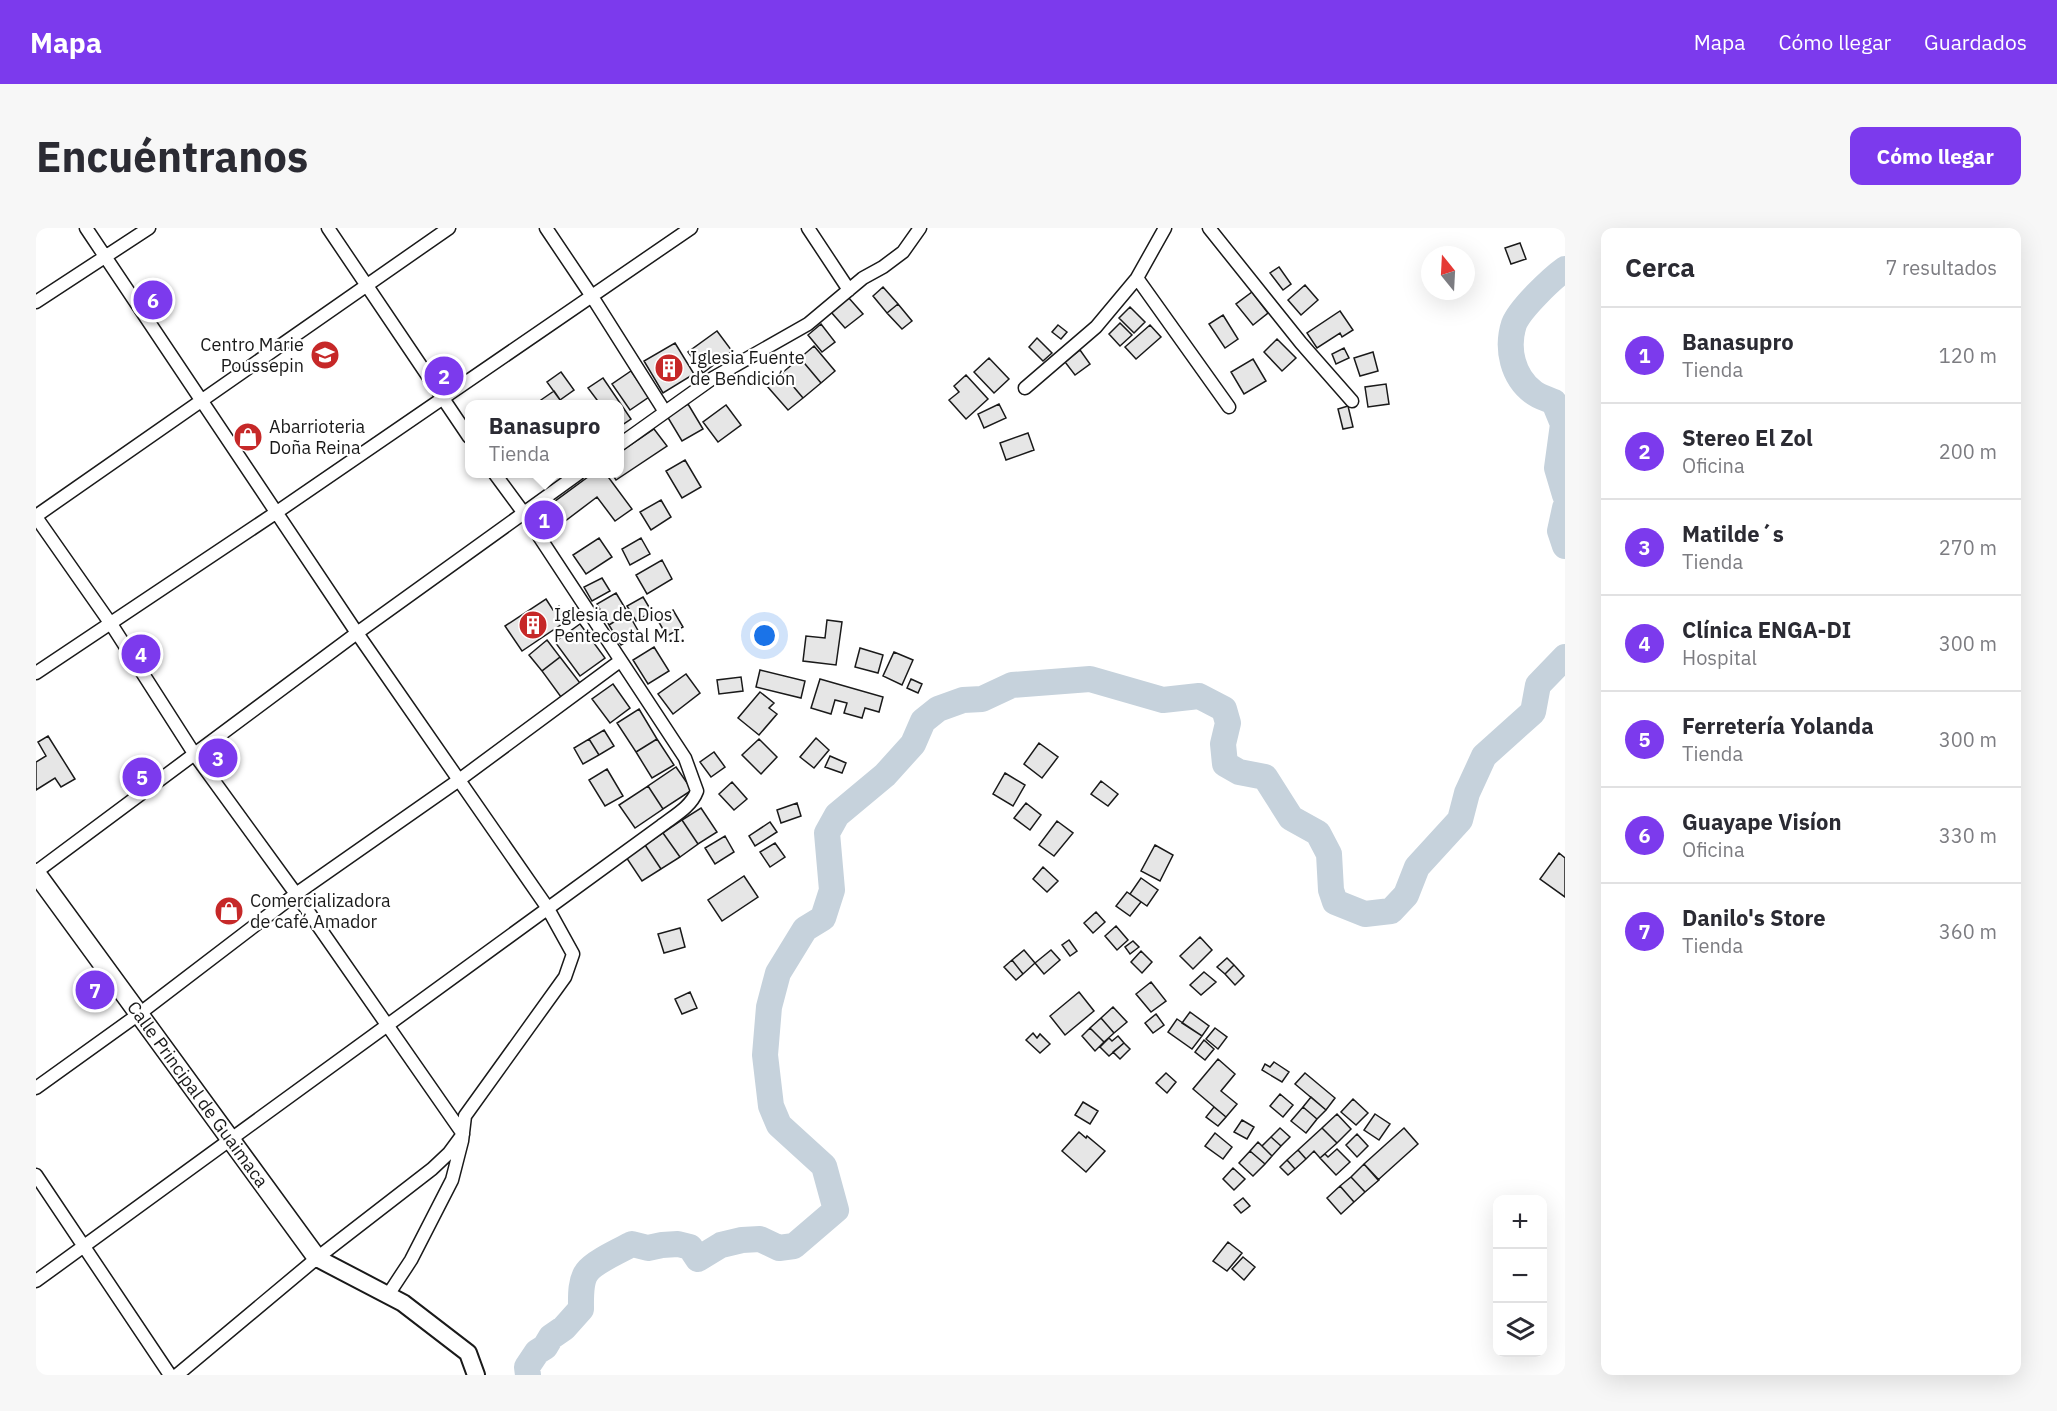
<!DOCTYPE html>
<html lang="es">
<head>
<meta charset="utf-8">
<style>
	body { margin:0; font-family:"IBM Plex Sans",sans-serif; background:#f7f7f7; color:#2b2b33 }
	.controls { position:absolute; right:18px; bottom:18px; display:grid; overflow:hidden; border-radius:12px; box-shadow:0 6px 24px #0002 }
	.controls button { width:54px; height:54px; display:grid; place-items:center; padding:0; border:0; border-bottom:2px solid #e1e1e2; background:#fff; color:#2b2b33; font:30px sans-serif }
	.compass { position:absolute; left:1385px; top:18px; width:54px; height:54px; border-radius:50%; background:#fff; box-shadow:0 6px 24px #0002; rotate:342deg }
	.you { position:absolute; left:729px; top:408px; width:21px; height:21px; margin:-15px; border:4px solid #fff; border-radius:50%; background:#1a73e8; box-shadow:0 0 0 9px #1a73e833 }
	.badge { display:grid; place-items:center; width:39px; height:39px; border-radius:50%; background:#7c3aed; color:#fff; font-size:20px; font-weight:700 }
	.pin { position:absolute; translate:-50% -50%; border:3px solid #fff; box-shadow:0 2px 6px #0006 }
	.popup { position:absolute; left:429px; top:172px; width:159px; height:78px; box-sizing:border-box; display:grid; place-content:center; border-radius:12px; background:#fff; filter:drop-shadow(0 2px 4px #0005); font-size:20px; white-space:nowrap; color:#7c7c81 }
	.popup b { font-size:22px; color:#2b2b33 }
	.popup::after { content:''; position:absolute; left:50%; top:100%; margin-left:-12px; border:12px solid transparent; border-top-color:#fff }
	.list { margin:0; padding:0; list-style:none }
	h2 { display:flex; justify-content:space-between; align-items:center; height:78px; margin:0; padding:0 24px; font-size:26px }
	h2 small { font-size:20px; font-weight:400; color:#7c7c81 }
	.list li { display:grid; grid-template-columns:39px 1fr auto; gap:18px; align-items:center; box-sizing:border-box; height:96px; padding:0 24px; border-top:2px solid #e1e1e2 }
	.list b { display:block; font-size:22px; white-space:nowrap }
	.list p { margin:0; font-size:20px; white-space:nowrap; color:#7c7c81 }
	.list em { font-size:20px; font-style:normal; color:#7c7c81 }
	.icon { flex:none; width:33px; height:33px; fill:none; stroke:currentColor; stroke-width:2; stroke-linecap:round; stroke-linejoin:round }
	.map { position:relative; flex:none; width:1529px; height:1147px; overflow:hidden; border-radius:12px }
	header { display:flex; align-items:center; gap:36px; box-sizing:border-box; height:84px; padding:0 30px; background:#7c3aed; color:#fff }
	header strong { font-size:28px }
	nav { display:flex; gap:33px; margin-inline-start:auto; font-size:21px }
	.intro { display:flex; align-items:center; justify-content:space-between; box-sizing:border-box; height:144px; padding:0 36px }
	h1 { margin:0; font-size:42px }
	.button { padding:15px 27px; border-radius:12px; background:#7c3aed; color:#fff; font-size:21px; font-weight:700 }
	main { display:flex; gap:36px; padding:0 36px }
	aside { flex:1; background:#fff; border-radius:12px; box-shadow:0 6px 24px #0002 }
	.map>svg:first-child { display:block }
</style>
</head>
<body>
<header>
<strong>Mapa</strong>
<nav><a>Mapa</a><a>Cómo llegar</a><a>Guardados</a></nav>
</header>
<div class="intro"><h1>Encuéntranos</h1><a class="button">Cómo llegar</a></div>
<main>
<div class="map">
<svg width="1529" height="1147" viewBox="0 0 1529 1147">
	<rect width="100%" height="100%" fill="#fff"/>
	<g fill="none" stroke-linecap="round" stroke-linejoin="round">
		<path stroke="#c6d2dc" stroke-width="26" d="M1529,41C1515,51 1484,81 1478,96C1470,121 1477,149 1497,164C1503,169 1512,171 1518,174L1527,196L1521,240L1529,267
			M1529,280L1524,303L1529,318
			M492,1147L491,1139L501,1124L509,1119L515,1109L528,1100L545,1081C545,1070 544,1053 551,1044C558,1034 585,1022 596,1016L612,1020L626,1017L642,1016L654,1019L662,1031L685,1017L706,1012L724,1011L743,1020L758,1018L800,982L788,938L743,897L735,878L729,827L733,779L742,745L769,701L787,690L796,662L791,605L801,587L849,547L877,516L887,493L902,481L927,472L946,471L976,457L1054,451L1127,472L1163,468L1188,481L1192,495L1187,516L1189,536L1203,544L1229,549L1255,590L1282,605L1293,626L1295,662L1299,674L1329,686L1355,683L1370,667L1381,639L1424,592L1431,565L1448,528L1497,484L1502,457L1529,429"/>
	</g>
	<path fill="#e6e6e6" stroke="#1a1a1a" stroke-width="1.5" d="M1484,15L1490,31L1475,36L1469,20Z
		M1243,39L1255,56L1247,62L1234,45Z
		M1269,57L1282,72L1265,87L1252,72Z
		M847,59L862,76L851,85L837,68Z
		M1216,64L1232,85L1217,97L1200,76Z
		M812,69L827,86L809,100L795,84Z
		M862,76L876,93L866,101L851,85Z
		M1094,79L1109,94L1098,105L1083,90Z
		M1304,83L1317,102L1306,109L1304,105L1281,120L1271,105Z
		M1187,87L1202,111L1189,120L1173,96Z
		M1084,95L1096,107L1084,118L1073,106Z
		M785,96L799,114L786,124L772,107Z
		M1022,97L1031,104L1025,111L1016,104Z
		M1114,97L1125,109L1100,131L1089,119Z
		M681,103L696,123L667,145L652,124Z
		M1001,110L1016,125L1007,133L993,119Z
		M1241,111L1260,130L1246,143L1228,124Z
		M639,115L658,146L627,165L608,133Z
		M778,118L799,143L785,155L764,130Z
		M1308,120L1313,130L1300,136L1296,126Z
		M1044,122L1054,136L1039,147L1029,134Z
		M1337,124L1342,143L1324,148L1318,130Z
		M764,130L785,155L767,170L746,145Z
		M953,130L973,151L958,165L938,144Z
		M1217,131L1230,153L1208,166L1195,144Z
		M595,143L613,169L594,182L576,156Z
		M525,144L538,162L524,172L511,154Z
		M746,145L767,170L752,182L731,158Z
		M930,147L952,171L930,191L913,172L923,164L918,158Z
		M567,150L595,191L583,199V176H564L552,160Z
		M1350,156L1353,176L1332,179L1329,159Z
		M518,163L527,176H504L502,174Z
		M652,176L667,201L646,213L631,188Z
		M963,176L970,190L948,200L942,186Z
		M690,177L705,197L682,214L667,194Z
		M1312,178L1317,199L1307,201L1302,181Z
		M618,201L631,218L580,252L576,246H583V225Z
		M992,205L998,222L970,232L964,215Z
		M649,232L665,259L646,270L630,243Z
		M556,246H570L596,281L579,293L561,269L520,300L507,282Z
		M625,272L635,289L615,302L604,284Z
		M563,310L576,329L550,346L537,327Z
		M605,310L614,326L594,337L586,321Z
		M626,332L636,351L611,366L600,347Z
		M566,350L574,363L556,373L548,359Z
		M580,365L592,385L573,397L561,376Z
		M607,369L616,384L600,393L591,378Z
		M510,371L517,382L523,378L527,385L521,389L526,396L486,423L469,398Z
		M637,382L647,399L631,408L621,391Z
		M592,385L604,406L585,417L573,397Z
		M791,392L806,394L800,437L767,433L770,408L789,410Z
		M544,396L569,430L544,448L519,414Z
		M511,412L524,429L506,443L493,427Z
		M618,419L633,443L612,456L597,432Z
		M824,420L847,427L842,445L819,439Z
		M858,424L877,432L866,457L847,448Z
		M524,429L544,455L525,469L506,443Z
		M724,442L769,453L765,470L720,459Z
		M650,446L664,465L637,486L622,466Z
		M705,449L707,463L683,466L681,452Z
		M784,451L847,469L843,484L829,480L826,490L808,485L811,475L799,472L795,486L775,480Z
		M875,451L886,456L882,465L871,460Z
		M577,456L594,480L574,495L556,471Z
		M724,464L738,475L733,480L741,486L723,507L702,490Z
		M603,481L621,511L600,524L581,495Z
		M568,502L578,518L563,527L553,511Z
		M12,508L39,551L25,559L19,550L0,562V534L10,528L2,514Z
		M780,510L793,522L778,540L764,529Z
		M553,511L563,527L547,536L538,520Z
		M621,511L638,537L616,550L600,524Z
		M723,511L741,529L725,546L706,527Z
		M1003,515L1022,529L1006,550L988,536Z
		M678,524L689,539L675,549L664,534Z
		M794,528L810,535L806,545L789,539Z
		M640,539L656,562L627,581L612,558Z
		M571,541L587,568L569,578L553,552Z
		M969,545L989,557L977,578L957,566Z
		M1065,553L1082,566L1072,578L1055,566Z
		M696,554L711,571L698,582L683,566Z
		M612,558L627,581L599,600L583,577Z
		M761,575L765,588L745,595L741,582Z
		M990,575L1005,587L994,602L978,590Z
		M665,580L681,604L662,616L646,592Z
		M646,592L662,616L644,629L627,605Z
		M1021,593L1037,605L1018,628L1003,617Z
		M734,594L741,604L719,618L713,608Z
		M627,605L644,629L625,641L609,617Z
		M689,608L698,624L679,636L669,620Z
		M739,615L749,629L734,639L724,624Z
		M609,617L625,641L606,653L590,629Z
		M1119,617L1137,627L1124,653L1105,643Z
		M1523,625L1529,630V669L1504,651Z
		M1007,639L1022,653L1011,664L997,651Z
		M708,648L722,669L686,693L672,672Z
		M1105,650L1122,662L1111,678L1094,666Z
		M1091,664L1105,674L1094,688L1080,678Z
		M1060,684L1069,694L1057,705L1048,695Z
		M1080,698L1092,712L1081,722L1069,708Z
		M644,700L649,719L628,725L622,706Z
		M1164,709L1176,722L1157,741L1144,728Z
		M1033,712L1041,723L1034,728L1026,717Z
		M1097,713L1103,719L1094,726L1089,719Z
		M988,722L999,735L987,746L976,732Z
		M1015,722L1024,732L1008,746L999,735Z
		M1105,723L1116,734L1106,745L1095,734Z
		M1191,730L1198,737L1189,746L1181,739Z
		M976,732L987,746L980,752L968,739Z
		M1198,737L1208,748L1199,757L1189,746Z
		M1168,744L1180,754L1165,767L1154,757Z
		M1115,754L1130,773L1115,784L1100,766Z
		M654,764L661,780L646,786L639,771Z
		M1043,764L1058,783L1029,807L1014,788Z
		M1077,779L1091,794L1078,805L1065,790Z
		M1154,784L1173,798L1166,808L1146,795Z
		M1120,786L1128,797L1117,805L1109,795Z
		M1065,790L1078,805L1068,814L1054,800Z
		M1141,791L1166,808L1156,821L1132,804Z
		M1054,800L1068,814L1059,823L1046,808Z
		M1179,800L1191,809L1182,821L1170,811Z
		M997,805L1001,810L1004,806L1014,816L1004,825L990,812Z
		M1082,808L1088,815L1073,828L1064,819L1073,810L1076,813Z
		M1168,812L1178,821L1169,832L1159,824Z
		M1088,815L1094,821L1084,831L1077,824Z
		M1182,831L1199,846L1185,863L1201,876L1190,889L1157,861Z
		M1238,834L1253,844L1246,854L1226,842L1229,836L1234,839Z
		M1130,845L1140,854L1131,865L1120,855Z
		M1269,845L1299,870L1290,882L1259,856Z
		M1244,866L1257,877L1247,889L1234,878Z
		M1275,869L1290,882L1281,891L1267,879Z
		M1317,871L1332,885L1320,897L1305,884Z
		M1047,874L1062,883L1054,896L1039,887Z
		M1178,879L1190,889L1182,898L1170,889Z
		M1267,879L1281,891L1270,905L1255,893Z
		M1301,886L1315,901L1301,915L1286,900Z
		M1339,886L1354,896L1343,912L1328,902Z
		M1206,892L1218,899L1211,911L1198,904Z
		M1244,900L1254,909L1245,918L1235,909Z
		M1286,900L1301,915L1284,930L1278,923L1270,931L1262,922Z
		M1368,900L1382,916L1342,952L1328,936Z
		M1043,904L1050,910L1051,908L1069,923L1050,944L1026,923Z
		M1179,905L1196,919L1187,931L1169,918Z
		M1321,906L1332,918L1321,929L1310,917Z
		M1235,909L1245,918L1236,928L1226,918Z
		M1222,914L1236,928L1229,936L1214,923Z
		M1301,921L1314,934L1300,947L1284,930L1289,926L1292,929Z
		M1262,922L1270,931L1259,941L1251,932Z
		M1214,923L1229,936L1217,948L1203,935Z
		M1251,932L1259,941L1252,947L1244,939Z
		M1328,936L1343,952L1329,964L1315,949Z
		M1197,940L1209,951L1198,962L1187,951Z
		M1315,949L1329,964L1318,974L1304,958Z
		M1304,958L1318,974L1305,986L1291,970Z
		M1207,970L1214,978L1205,985L1198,977Z
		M1192,1014L1206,1025L1191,1043L1177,1033Z
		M1207,1029L1219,1039L1208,1052L1196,1041Z"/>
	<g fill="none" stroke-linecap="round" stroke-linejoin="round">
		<g stroke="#1a1a1a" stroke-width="15">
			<path id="minor" d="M50,0L321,405L511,679L537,726L529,749L429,888L426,913L416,952L375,1032L352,1067
				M292,0L433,209
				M510,0L555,67L629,184
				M772,0L813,62
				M1173,0L1265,115L1316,173
				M1101,50L1193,179
				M0,74L113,0
				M989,160L1060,99L1101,50L1129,0
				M583,217L677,150L772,96L827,50L847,39L867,24L884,0
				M0,288L413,0
				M0,289L77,399L159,527L260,666L427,906L413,925L396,941L281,1030L141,1147
				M0,445L241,284L655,0
				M0,644L321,405L542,246
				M0,860L103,786L260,666L423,552L584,433
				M0,947L134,1147
				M0,1053L625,598C638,588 655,579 661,563L649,530L487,284L459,246"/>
		</g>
		<g stroke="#1a1a1a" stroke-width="20">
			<path id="tertiary" d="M281,1030L367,1075L432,1125L440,1147"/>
		</g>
		<g stroke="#1a1a1a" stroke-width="21">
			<g id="secondary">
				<path id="s1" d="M0,645L281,1030"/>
			</g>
		</g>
		<use href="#minor" stroke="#fff" stroke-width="12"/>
		<use href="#tertiary" stroke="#fff" stroke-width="16"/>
		<use href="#secondary" stroke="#fff" stroke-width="18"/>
	</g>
	<defs>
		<g id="school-disc" transform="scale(1.5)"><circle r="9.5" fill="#c62828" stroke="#fff"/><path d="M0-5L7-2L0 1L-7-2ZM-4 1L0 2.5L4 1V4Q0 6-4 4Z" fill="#fff"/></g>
		<g id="building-disc" transform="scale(1.5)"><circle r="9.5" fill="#c62828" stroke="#fff"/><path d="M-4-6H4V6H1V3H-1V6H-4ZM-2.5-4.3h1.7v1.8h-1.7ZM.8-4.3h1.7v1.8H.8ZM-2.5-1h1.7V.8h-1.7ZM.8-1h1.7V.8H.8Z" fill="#fff"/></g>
		<g id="shop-disc" transform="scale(1.5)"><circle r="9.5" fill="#c62828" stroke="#fff"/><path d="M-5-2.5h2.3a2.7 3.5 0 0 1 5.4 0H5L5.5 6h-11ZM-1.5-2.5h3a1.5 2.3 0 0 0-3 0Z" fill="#fff"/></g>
	</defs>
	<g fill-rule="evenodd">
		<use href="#school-disc" x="289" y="127"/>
		<use href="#building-disc" x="633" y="140"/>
		<use href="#shop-disc" x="212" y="209"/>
		<use href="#building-disc" x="497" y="397"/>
		<use href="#shop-disc" x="193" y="683"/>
	</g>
	<g text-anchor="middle" stroke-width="4.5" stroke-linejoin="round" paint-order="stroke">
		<g font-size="18" fill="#1a1a1a" stroke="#fff" text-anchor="start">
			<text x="268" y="123" text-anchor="end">Centro Marie<tspan x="268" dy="21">Poussepin</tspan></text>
			<text x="654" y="136">Iglesia Fuente<tspan x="654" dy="21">de Bendición</tspan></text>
			<text x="233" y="205">Abarrioteria<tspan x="233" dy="21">Doña Reina</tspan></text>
			<text x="518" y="393">Iglesia de Dios<tspan x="518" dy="21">Pentecostal M.I.</tspan></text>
			<text x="214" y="679">Comercializadora<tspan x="214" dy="21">de café Amador</tspan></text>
		</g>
		<g font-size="18" fill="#1a1a1a" stroke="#fff">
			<text dy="6" stroke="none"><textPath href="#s1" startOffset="274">Calle Principal de Guaimaca</textPath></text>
		</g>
	</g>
</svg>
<div class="controls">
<button>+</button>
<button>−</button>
<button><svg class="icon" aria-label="layers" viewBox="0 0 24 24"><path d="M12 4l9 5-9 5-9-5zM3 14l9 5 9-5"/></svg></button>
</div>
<svg class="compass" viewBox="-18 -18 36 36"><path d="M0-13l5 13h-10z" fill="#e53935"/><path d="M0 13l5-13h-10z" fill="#7c7c81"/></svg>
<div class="you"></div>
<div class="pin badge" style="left:508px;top:292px">1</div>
<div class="popup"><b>Banasupro</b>Tienda</div>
<div class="pin badge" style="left:408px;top:148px">2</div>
<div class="pin badge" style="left:182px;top:530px">3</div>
<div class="pin badge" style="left:105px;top:426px">4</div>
<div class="pin badge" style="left:106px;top:549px">5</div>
<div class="pin badge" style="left:117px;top:72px">6</div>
<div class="pin badge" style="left:59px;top:762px">7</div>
</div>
<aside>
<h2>Cerca<small>7 resultados</small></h2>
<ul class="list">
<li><span class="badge">1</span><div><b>Banasupro</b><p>Tienda</p></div><em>120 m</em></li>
<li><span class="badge">2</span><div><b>Stereo El Zol</b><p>Oficina</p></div><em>200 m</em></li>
<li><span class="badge">3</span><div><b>Matilde´s</b><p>Tienda</p></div><em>270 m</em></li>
<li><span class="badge">4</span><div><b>Clínica ENGA-DI</b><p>Hospital</p></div><em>300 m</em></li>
<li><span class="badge">5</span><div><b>Ferretería Yolanda</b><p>Tienda</p></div><em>300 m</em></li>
<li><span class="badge">6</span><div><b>Guayape Visíon</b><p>Oficina</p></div><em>330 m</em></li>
<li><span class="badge">7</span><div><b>Danilo's Store</b><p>Tienda</p></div><em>360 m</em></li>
</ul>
</aside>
</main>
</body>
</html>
